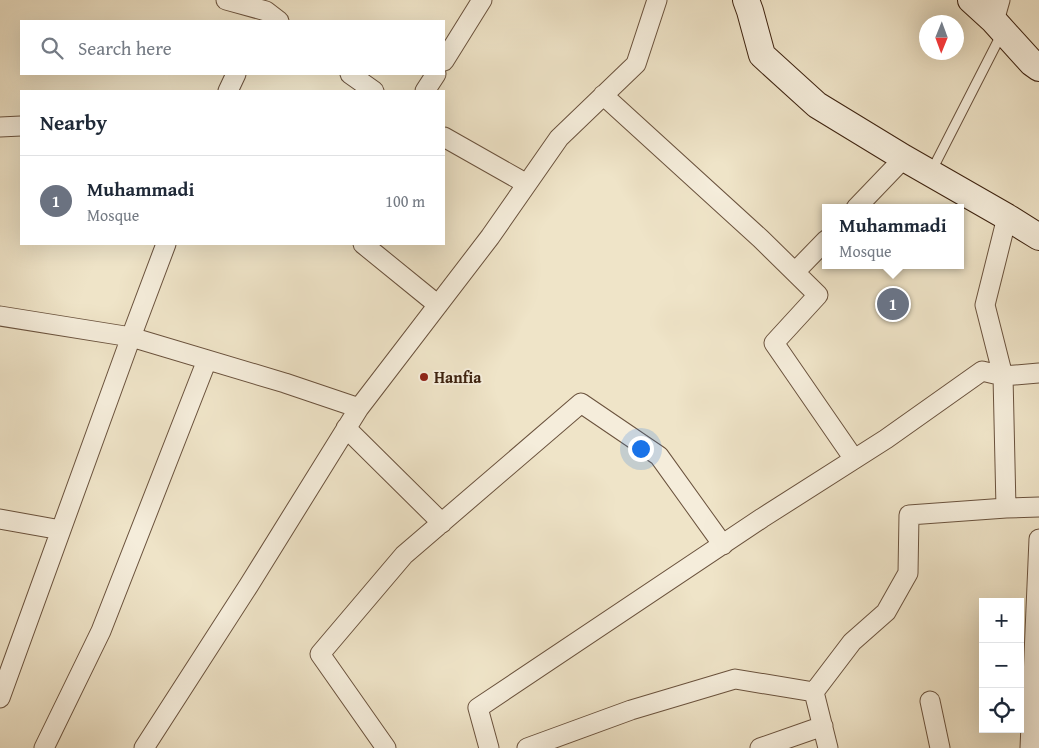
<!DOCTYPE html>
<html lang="en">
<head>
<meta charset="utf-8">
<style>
	body { margin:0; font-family:"Gentium Book Plus",serif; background:#f2f2f3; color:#1f2937 }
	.controls { position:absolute; right:15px; bottom:15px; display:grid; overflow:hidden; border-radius:0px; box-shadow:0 5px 20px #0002 }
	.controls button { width:45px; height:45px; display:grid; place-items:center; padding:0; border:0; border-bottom:1px solid #e0e1e3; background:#fff; color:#1f2937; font:25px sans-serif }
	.compass { position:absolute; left:919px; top:15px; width:45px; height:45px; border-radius:50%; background:#fff; box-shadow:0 5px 20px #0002; rotate:181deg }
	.you { position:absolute; left:640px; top:448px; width:18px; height:18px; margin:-12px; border:4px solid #fff; border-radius:50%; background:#1a73e8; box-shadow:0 0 0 8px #1a73e833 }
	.badge { display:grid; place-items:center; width:32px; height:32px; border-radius:50%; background:#8f2418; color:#fff; font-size:16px; font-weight:700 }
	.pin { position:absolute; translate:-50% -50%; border:2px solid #fff; box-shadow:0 1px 5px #0006 }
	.popup { position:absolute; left:822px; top:204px; width:142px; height:65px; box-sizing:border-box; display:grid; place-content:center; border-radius:0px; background:#fff; filter:drop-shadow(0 1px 4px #0005); font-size:16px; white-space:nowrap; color:#747a83 }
	.popup b { font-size:19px; color:#1f2937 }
	.popup::after { content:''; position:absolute; left:50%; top:100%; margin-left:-10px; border:10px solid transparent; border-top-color:#fff }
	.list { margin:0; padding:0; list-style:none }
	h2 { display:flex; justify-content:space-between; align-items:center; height:65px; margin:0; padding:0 20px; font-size:21px }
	h2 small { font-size:16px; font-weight:400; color:#747a83 }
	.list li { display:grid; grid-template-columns:32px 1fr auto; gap:15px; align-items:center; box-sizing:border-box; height:90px; padding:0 20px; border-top:1px solid #e0e1e3 }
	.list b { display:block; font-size:19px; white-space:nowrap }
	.list p { margin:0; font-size:16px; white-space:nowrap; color:#747a83 }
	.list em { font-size:16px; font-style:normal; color:#747a83 }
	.icon { flex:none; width:28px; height:28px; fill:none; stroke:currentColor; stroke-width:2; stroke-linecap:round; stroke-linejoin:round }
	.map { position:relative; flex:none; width:1039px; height:748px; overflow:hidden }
	.search { position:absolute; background:#fff; box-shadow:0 5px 20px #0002; left:20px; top:20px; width:425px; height:55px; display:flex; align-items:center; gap:12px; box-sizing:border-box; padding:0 18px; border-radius:0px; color:#747a83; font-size:19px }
	.panel { position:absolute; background:#fff; box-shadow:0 5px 20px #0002; left:20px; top:90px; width:425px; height:155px; border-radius:0px }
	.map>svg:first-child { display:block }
</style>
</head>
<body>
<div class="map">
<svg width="1039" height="748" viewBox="0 0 1039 748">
	<rect width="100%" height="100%" fill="#efe4c8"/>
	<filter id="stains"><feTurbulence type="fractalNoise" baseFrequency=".004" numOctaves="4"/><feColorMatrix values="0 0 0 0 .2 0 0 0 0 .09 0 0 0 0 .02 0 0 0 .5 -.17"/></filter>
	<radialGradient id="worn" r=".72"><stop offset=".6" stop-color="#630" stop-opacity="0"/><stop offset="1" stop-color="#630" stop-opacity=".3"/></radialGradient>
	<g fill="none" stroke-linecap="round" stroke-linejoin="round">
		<g stroke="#6a523d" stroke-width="11">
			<path id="lane" d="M932,170L1001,35"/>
		</g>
		<g stroke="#6a523d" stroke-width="21">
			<path id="street" d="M226,0L266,11L279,21
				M994,21L1000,0
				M444,61L482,0
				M350,74L374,91
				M228,91L236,74
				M425,91L436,74
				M603,95L761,239L818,295L774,343L854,459
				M0,127L21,126
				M444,137L527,184
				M856,208L904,158
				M363,244L438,305
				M795,272L826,240
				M0,316L131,337L285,383L359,408
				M346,428L442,523
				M1006,508L1003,376L985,305L1007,217
				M0,519L61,530
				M814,692L852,642L886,612L908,573L909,515L1006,508L1039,507
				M814,692L828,748
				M0,698L131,337L166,244
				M930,701L940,748
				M44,748L101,631L207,360
				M144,748L249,585L359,408L490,237L559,138L636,64L657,0
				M386,748L320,654L404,555L581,403L659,456L723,545
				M489,748L478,708L762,518L886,439L982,371L1003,376L1039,373
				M527,748L631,710L735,679L814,692
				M760,748L823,726
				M1030,748L1039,539"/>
		</g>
		<g stroke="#3d220f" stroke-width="28">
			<path id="secondary" d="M746,0L750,11L762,55L817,105L904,158L1007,217L1039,237
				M971,0L994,21L1032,63L1039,68"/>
		</g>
		<use href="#lane" stroke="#f5eddb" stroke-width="9"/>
		<use href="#street" stroke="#f5eddb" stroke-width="19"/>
		<use href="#secondary" stroke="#f5eddb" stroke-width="26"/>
	</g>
	<circle fill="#8f2418" stroke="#f5eddb" stroke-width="2" cx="424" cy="377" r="5"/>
	<g text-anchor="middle" stroke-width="4" stroke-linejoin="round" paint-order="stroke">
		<g font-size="16" font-weight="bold" fill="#3d220f" stroke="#f5eddb" text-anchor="start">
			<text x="434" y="383">Hanfia</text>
		</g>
	</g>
	<rect width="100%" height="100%" filter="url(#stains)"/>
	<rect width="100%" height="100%" fill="url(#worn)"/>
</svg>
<div class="controls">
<button>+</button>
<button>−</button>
<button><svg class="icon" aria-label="locate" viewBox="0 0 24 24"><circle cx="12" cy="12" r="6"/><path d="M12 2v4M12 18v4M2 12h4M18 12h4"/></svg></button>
</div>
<svg class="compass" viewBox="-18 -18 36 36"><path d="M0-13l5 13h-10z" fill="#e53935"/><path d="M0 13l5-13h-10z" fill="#747a83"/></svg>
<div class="you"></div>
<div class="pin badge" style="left:893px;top:304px;background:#6b7280">1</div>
<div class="popup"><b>Muhammadi</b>Mosque</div>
<div class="search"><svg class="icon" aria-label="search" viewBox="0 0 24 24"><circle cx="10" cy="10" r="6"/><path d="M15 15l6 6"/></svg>Search here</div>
<section class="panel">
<h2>Nearby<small></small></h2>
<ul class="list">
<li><span class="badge" style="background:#6b7280">1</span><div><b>Muhammadi</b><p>Mosque</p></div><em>100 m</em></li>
</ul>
</section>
</div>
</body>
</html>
